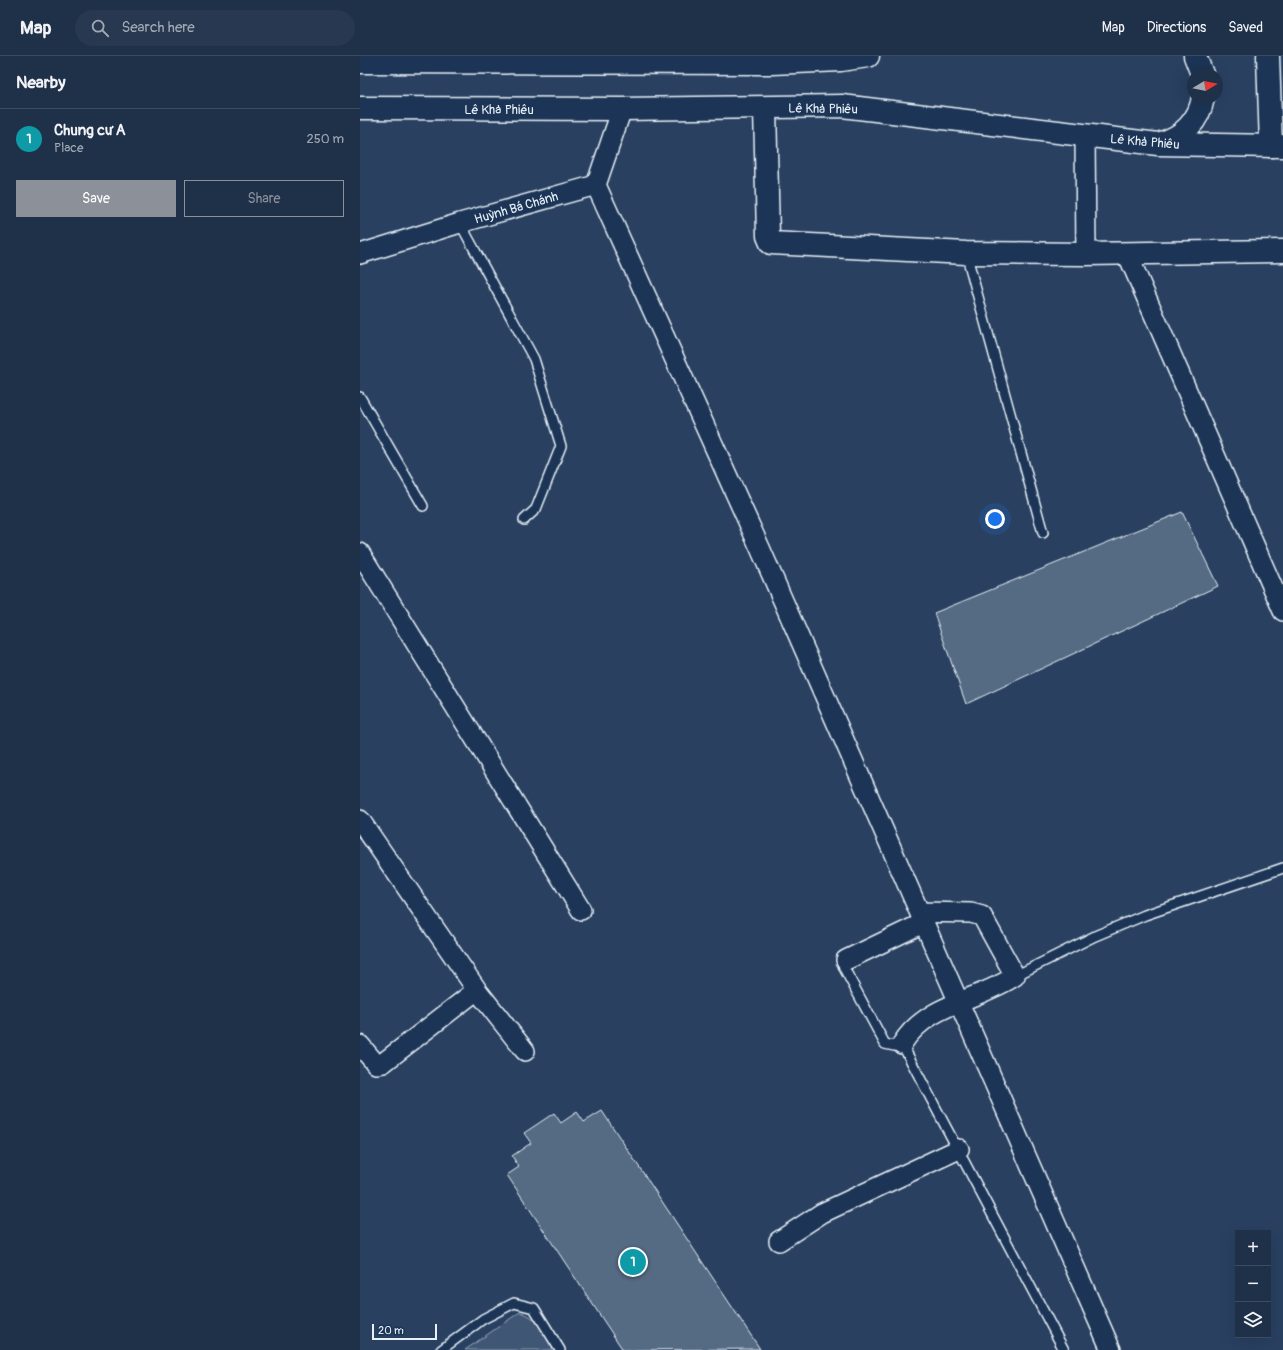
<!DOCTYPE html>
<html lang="en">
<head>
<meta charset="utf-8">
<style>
	body { margin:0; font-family:Pangolin,sans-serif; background:#273850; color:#f1f3f6 }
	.controls { position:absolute; right:12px; bottom:12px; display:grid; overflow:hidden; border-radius:0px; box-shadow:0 4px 16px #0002 }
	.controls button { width:36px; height:36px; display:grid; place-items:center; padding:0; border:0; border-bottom:1px solid #3c4b61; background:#1f3049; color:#f1f3f6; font:20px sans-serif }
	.compass { position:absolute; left:827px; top:12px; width:36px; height:36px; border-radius:50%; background:#1f3049; box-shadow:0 4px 16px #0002; rotate:80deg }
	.scale { position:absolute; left:12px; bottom:10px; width:65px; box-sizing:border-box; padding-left:4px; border:2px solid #e8f1f8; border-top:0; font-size:11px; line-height:14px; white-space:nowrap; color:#e8f1f8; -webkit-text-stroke:3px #1d3557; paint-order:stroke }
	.you { position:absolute; left:635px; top:463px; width:14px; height:14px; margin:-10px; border:3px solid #fff; border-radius:50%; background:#1a73e8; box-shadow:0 0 0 6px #1a73e833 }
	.badge { display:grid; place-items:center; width:26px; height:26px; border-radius:50%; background:#8c9099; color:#fff; font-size:13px; font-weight:700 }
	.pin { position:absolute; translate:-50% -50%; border:2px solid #fff; box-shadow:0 1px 4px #0006 }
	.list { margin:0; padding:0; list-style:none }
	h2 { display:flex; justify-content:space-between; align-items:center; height:52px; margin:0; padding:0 16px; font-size:17px }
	h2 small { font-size:13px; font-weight:400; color:#a1a9b4 }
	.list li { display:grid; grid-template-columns:26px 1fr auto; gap:12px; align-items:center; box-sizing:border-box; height:60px; padding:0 16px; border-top:1px solid #3c4b61 }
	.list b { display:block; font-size:15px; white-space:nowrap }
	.list p { margin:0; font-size:13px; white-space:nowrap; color:#a1a9b4 }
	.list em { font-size:13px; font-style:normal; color:#a1a9b4 }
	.actions { display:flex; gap:8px; padding:12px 16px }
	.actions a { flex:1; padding:9px 0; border:1px solid #8c9099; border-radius:0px; text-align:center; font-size:14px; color:#8c9099 }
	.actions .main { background:#8c9099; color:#fff }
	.icon { flex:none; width:22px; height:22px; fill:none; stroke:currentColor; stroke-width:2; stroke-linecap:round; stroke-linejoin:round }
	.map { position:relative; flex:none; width:923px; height:1294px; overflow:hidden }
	header { display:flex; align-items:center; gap:24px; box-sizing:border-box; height:56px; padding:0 20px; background:#1f3049; border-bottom:1px solid #3c4b61 }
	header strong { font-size:19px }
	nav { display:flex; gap:22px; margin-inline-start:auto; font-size:14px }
	.search { width:280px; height:36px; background:#273850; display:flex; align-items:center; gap:10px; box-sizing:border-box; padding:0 14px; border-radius:22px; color:#a1a9b4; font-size:15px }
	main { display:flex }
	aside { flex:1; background:#1f3049 }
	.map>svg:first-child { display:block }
</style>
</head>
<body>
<header>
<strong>Map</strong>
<div class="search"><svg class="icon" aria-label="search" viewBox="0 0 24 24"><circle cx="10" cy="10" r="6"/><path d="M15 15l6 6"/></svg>Search here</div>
<nav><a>Map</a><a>Directions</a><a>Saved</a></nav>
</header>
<main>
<aside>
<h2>Nearby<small></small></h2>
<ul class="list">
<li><span class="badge" style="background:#0f9aa8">1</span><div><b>Chung cư A</b><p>Place</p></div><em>250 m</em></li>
</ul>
<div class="actions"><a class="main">Save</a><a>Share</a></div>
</aside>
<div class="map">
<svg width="923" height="1294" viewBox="0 0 923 1294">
	<rect width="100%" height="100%" fill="#294061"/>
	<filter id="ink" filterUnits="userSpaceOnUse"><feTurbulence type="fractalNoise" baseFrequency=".025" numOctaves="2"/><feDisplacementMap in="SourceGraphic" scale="8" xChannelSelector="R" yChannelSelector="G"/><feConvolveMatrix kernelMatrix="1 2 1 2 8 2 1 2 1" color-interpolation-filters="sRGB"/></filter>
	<g filter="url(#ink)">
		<path fill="#415774" stroke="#94a4b6" d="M160,1256C178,1260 185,1280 194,1294H105Z"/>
		<path fill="#556a83" stroke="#e8f1f8" d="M822,456L858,530L606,648L574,557Z
			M242,1055L400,1293L263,1294L147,1119L159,1111L152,1100L171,1087L164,1077L194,1057L201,1067L217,1056L224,1066Z"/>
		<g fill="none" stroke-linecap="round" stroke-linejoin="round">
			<g stroke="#e8f1f8" stroke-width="12">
				<path id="service" d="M100,167L174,303L201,390L176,453L164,464
					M606,197L683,477
					M0,341L63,450
					M486,904L483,908L484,912L525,988L534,990L542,988L704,1294
					M655,920L735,880L785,859L923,812
					M81,1294L123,1263L154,1247L174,1252L200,1294"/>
			</g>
			<g stroke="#e8f1f8" stroke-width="22">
				<path id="minor" d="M725,79L726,198
					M236,129L400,492L751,1294
					M767,197L923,555
					M0,198L100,167L236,129L262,53
					M0,497L221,854
					M0,764L117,934L165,995
					M486,904L565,866
					M542,988C567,947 618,945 655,920L622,860L611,857L561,856
					M0,989L16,1008L23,1007L117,934
					M419,1185L462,1157L599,1093"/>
			</g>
			<g stroke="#e8f1f8" stroke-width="25">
				<path id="tertiary" d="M908,0L911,90
					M405,52L408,180L411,187L606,197L726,198L923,195"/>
			</g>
			<g stroke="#e8f1f8" stroke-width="25">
				<path id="trunk" d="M835,0L842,18
					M0,6L412,7L481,4L508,0
					M0,52L262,53L482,50L798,88L923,90
					M801,87C823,81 839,65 843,42"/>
			</g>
			<use href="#service" stroke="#1d3557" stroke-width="9"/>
			<use href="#minor" stroke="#1d3557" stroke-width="19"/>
			<use href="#tertiary" stroke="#1d3557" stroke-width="22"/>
			<use href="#trunk" stroke="#1d3557" stroke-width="22"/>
		</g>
	</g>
	<g text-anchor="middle" stroke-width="3" stroke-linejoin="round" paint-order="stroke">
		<g font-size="13" fill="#e8f1f8" stroke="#1d3557">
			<text transform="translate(463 52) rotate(1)" y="5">Lê Khả Phiêu</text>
			<text x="139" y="58">Lê Khả Phiêu</text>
			<text transform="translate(785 85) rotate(5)" y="5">Lê Khả Phiêu</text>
			<text transform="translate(156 151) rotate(-16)" y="5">Huỳnh Bá Chánh</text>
		</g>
	</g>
</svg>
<div class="controls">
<button>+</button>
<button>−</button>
<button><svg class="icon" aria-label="layers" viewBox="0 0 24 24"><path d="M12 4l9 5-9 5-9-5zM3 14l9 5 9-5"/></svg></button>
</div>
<svg class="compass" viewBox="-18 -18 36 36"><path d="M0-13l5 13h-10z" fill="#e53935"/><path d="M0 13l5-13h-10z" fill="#a1a9b4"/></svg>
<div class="scale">20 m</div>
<div class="you"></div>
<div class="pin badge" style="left:273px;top:1206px;background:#0f9aa8">1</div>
</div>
</main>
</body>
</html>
